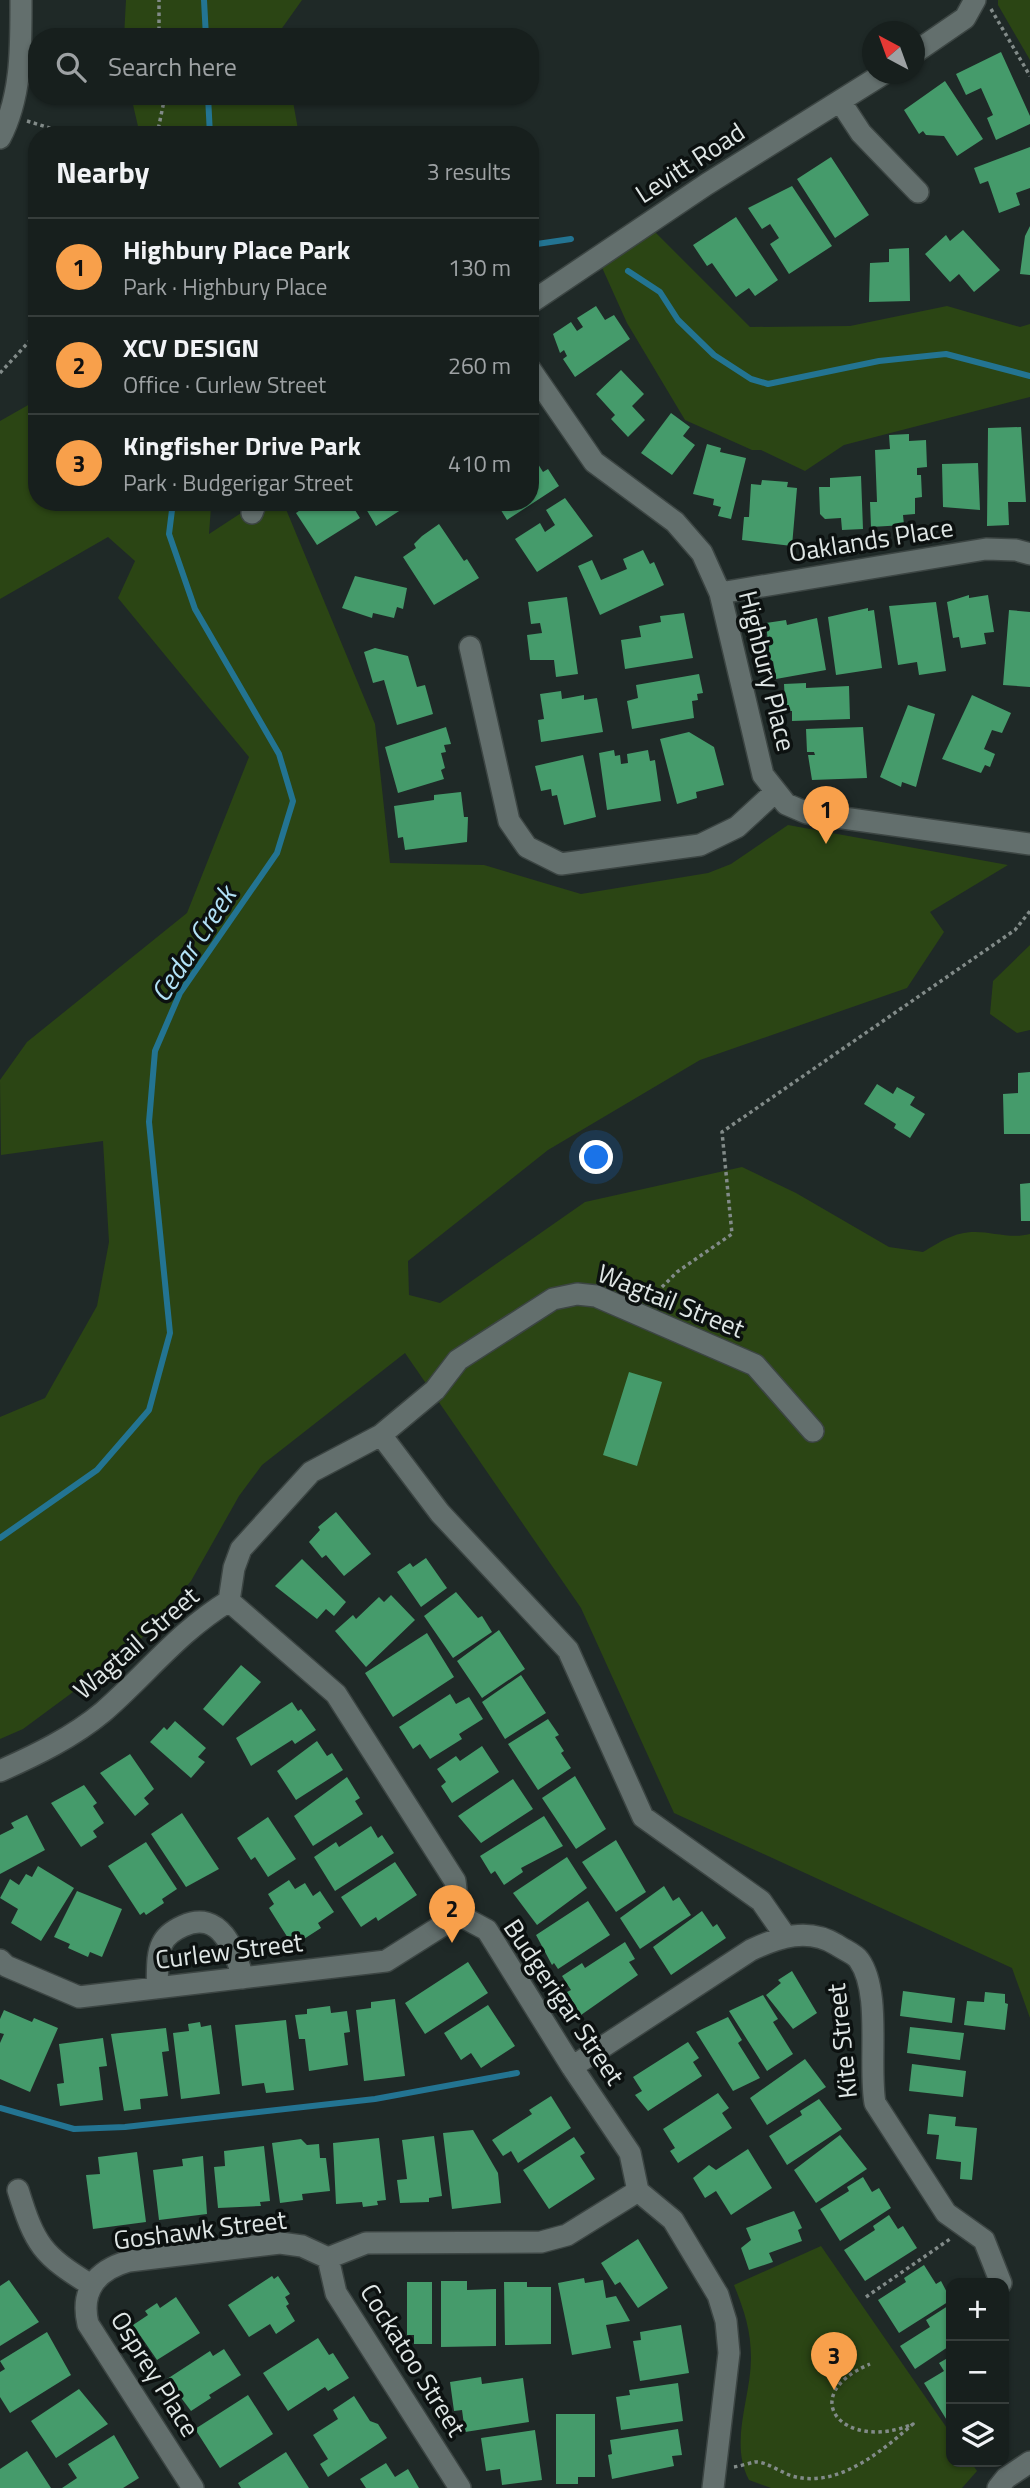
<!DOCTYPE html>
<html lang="en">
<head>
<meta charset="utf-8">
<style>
	body { margin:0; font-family:"Titillium Web",sans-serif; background:#202726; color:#f1f3f6 }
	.controls { position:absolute; right:21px; bottom:21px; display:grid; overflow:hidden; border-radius:14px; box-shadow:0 2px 5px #0004 }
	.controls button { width:63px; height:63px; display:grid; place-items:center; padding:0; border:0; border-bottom:2px solid #363d3b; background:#171f1d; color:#f1f3f6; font:35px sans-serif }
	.compass { position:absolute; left:862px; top:21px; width:63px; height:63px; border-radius:50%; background:#171f1d; box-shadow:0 2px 5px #0004; rotate:319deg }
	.you { position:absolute; left:597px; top:1158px; width:24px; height:24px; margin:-18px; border:5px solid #fff; border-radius:50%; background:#1a73e8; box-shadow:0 0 0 10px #1a73e833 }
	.badge { display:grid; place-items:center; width:46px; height:46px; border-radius:50%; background:#f8a04b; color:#111; font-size:23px; font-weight:700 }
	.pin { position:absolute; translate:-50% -58px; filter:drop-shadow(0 2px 4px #0008) }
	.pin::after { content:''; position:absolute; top:37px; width:24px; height:21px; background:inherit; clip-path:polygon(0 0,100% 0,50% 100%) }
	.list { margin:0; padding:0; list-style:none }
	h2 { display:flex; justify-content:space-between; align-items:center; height:91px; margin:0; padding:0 28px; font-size:30px }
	h2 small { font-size:23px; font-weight:400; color:#9ea2a4 }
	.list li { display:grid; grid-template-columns:46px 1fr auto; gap:21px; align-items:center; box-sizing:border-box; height:98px; padding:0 28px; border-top:2px solid #363d3b }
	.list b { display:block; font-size:26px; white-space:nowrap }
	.list p { margin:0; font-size:23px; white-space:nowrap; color:#9ea2a4 }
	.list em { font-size:23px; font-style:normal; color:#9ea2a4 }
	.icon { flex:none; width:38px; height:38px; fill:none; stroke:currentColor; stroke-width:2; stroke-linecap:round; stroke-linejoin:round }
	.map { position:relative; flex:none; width:1030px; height:2488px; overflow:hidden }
	.search { position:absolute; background:#171f1d; box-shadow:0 2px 5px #0004; left:28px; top:28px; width:511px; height:77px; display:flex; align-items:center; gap:18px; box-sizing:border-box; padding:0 24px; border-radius:28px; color:#9ea2a4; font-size:26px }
	.panel { position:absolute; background:#171f1d; box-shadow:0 2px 5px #0004; left:28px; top:126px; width:511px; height:385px; border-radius:28px }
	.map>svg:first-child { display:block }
</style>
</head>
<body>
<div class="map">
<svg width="1030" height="2488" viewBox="0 0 1030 2488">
	<rect width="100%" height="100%" fill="#1f2927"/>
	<path fill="#2b4514" d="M126,0H302L280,31L281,37H124Z
		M998,0H1030V60L998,5Z
		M131,96H292L299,135H140Z
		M653,230L750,327L850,326L947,306L1020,327L1030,324V397L844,445L805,471L761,450H752L685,420L627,323L600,263Z
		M37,400V502H214L211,507L209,534L258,502H283L375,724L390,863L484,865L581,894L708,873L731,864L788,825L1008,865L930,912L944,932L907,988L700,1060L548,1150L408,1261L409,1295L440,1303L585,1202L742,1167L796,1193L889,1247L923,1252C940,1242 954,1232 975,1232C993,1232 1011,1239 1030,1234V2018L1012,1968L674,1813L581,1608L405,1353L262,1465L239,1496L191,1581L134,1647L23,1729L0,1739V1417L45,1398L97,1306L109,1242L103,1141L1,1155L0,1080L27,1042L187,913L249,757L118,598L135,561L108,537L0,599V421Z
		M1030,945V1030L1017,1033L990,1014L993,981Z
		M821,2246L951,2434V2462H971L977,2471L962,2488H771L749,2480C729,2442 751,2398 751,2358C751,2330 744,2310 734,2285Z"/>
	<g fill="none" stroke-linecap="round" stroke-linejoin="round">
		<path stroke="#237492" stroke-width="6" d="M204,0L206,37
			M208,96L210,135
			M530,245L571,239
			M628,271L660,292L678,320L714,355L751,379L768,384L879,361L946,354L1030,376
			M0,1538L97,1470L149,1410L170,1333L149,1122L155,1051L180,993L277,853L293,801L279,754L195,609L169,534L173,502
			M0,2108L74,2129L125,2127L375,2099L517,2073"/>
	</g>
	<path fill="#459b6b" d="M1001,52L1030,116V124L996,140L987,118L993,115L981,88L966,95L956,74Z
		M945,81L983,139L957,156L944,136L926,135L923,131L919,134L904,110Z
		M1030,147V188L1016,193L1020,205L999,213L988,181L980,184L974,168Z
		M831,157L869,215L835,238L797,179Z
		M792,186L832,246L789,274L770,244L779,238L770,224L762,229L748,208Z
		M736,217L778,280L755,296L749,288L736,297L712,263L707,266L693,245Z
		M1030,226V275L1020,274L1025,236Z
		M963,230L1000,270L974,292L959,274L950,282L925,254L946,235L950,241Z
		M909,248L910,301L869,302L870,263L889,262V249Z
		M596,306L605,320L614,315L630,339L575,377L563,359L567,356L564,350L560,353L553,334L571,322L577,331L583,327L577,318Z
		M621,370L644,394L632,406L645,420L628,437L611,419L615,415L596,394Z
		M671,413L690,427L683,436L695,445L672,475L641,453Z
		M1021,427L1026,502H1008L1009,525L987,526L988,428Z
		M909,434V441L926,440L927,467L917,468V475H921L922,497L915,498V514L903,515L904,525L871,527L870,502H877L875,450L890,449L889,435Z
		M707,444L721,448L720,452L746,458L731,519L718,516L721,507L713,505L714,499L693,494Z
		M530,451L543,472L548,469L559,486L507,520L496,502H530Z
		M978,463L980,510L943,507L942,464Z
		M861,476L863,529L842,530L841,518L825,519L820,514L819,487H830V478Z
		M762,480L788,482L787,487L797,488L792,546L742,540L744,517H749L751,484L761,485Z
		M565,498L593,536L537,572L515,539L540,523L545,532L555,525L546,510Z
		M312,502H350L360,518L317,545L296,513Z
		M362,502H413L376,526Z
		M439,524L464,561L467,559L479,578L434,605L403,557L416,548L414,544L422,536Z
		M643,550L650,564L654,562L664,585L600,615L578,566L592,560L601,580L627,569L623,559Z
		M355,576L407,588L403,609L397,607L394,618L373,613L372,618L342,608Z
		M969,595V598L988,595L994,632L984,633L986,644L961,648L959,637L953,638L947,602Z
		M567,597L578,674L556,677L554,660H530L527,635L542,633L540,623L531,624L528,602Z
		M936,602L946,671L919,675L917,662L898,665L889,606Z
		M868,608V611L874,610L882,668L836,675L828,617Z
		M1009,610L1030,612V687L1003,685Z
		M684,613L693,658L625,669L621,640L641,637L639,626L661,622L660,616Z
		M817,618L826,670L776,679L773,661L770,662L766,623L786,620L787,625Z
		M375,648L408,656L417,687L425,685L433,714L397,725L384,680L373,683L364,652Z
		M699,674L703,693L697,694L698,700L692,701L694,718L632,729L627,701L638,698L636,685Z
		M806,683V688L849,686L850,719L792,721V711H789V705H785L784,684Z
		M561,691L562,699L584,695V700L597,698L603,732L541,742L538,720L544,719L540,694Z
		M972,695L1011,713L1002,733L992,730L984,749L995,754L990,767L985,765L981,773L942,759Z
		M908,705L935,714L916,787L902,782L901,787L880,777Z
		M446,727L451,744L444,745L446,752L441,753L445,768L441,770L444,779L398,793L385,747Z
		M863,727L867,778L812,780L808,755H815L814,752H807L806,729Z
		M689,732L714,747L724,785L696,792L697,798L677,804L660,739Z
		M614,750L615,756L620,755L621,764L628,763L627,754L648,750L650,761L655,760L661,801L607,810L599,753Z
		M583,755L596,817L564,825L557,795L552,796L551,789L541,791L535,766Z
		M461,792L464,817H468L467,842L405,850L403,837L398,838L394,806L434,800V795Z
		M1030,1072V1134H1004L1003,1094L1018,1093V1073Z
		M877,1084L893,1094L897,1087L915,1097L910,1105L925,1114L910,1138L894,1128L896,1124L864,1104Z
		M1030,1183V1221H1021L1020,1184Z
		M629,1372L662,1382L637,1466L603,1455Z
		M336,1512L371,1554L344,1576L326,1555L322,1558L309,1542L320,1530L318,1527Z
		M426,1558L447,1588L421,1607L397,1572L410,1563L413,1567Z
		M302,1559L346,1602L334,1616L326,1609L317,1619L275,1586Z
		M456,1592L478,1618L482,1616L492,1632L453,1658L424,1616Z
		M391,1595L415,1620L366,1667L335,1631L353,1615L356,1619L379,1597L384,1602Z
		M499,1630L525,1669L482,1698L457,1661Z
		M427,1633L454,1677L393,1717L365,1673Z
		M241,1665L261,1682L223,1726L203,1709Z
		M521,1675L546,1713L505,1739L482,1702Z
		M450,1694L456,1704L469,1697L483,1719L459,1734L462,1739L430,1759L420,1744L413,1749L399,1727Z
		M292,1702L298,1711L301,1709L316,1730L295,1744L292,1740L251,1766L236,1738Z
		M548,1719L559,1735L555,1737L564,1751L561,1753L571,1768L538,1790L508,1744Z
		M175,1721L206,1748L198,1757L205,1762L191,1778L150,1742L164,1727L167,1730Z
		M317,1741L327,1756L332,1753L343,1770L296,1800L277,1771Z
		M482,1746L499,1772L452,1803L441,1786L446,1782L437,1769L456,1756L460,1761Z
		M130,1754L154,1789L144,1798L149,1804L135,1816L100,1773Z
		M575,1776L606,1829L576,1849L542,1798Z
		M347,1777L360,1798L355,1801L363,1814L313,1846L294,1816Z
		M513,1779L533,1809L481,1843L458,1816Z
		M84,1785L97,1803L93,1806L104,1823L93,1831L97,1837L81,1847L51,1803Z
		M182,1813L219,1869L186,1887L151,1834Z
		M27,1815L45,1850L0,1874V1835L14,1828L11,1823Z
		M544,1816L563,1846L521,1868L523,1872L504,1885L495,1871L491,1874L480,1856Z
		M268,1817L296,1859L268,1877L255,1857L251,1860L237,1838Z
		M371,1826L378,1838L382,1835L394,1853L335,1891L314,1857L336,1842L339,1847Z
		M616,1840L646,1892L616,1912L582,1862Z
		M146,1842L177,1889L162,1899L164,1903L146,1915L144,1912L140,1915L108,1866Z
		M567,1857L587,1888L537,1925L513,1893Z
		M395,1862L417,1895L378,1921L376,1917L361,1927L341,1897Z
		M38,1866L74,1888L41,1941L11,1923L18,1909L0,1898L10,1879L19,1885L26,1874L32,1877Z
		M289,1880L295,1889L305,1883L313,1896L320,1891L334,1912L318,1923L321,1928L293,1946L269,1908L274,1904L268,1894Z
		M664,1886L673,1901L679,1897L691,1915L640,1949L620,1918Z
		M77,1891L122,1909L102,1957L90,1952L88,1957L68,1948L70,1944L54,1937Z
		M588,1901L610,1935L558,1969L554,1963L552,1965L536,1935Z
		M702,1911L713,1927L717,1924L726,1938L671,1975L653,1947Z
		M625,1942L635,1959L629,1962L638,1975L581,2015L567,1992L571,1990L562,1976L582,1963L585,1968Z
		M468,1962L488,1993L425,2034L405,2003Z
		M792,1971L817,2013L793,2029L766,1995L781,1983L778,1980Z
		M903,1991L955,1998L952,2023L900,2016Z
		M985,1992L1005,1994V2003L1008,2004L1005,2030L964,2025L967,2001L984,2002Z
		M763,1995L778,2019L773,2022L793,2054L767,2071L729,2011Z
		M395,1999L405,2076L364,2081L356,2010L371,2008V2002Z
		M488,2005L515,2046L481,2068L471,2053L461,2060L444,2033Z
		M330,2006L331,2013L347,2011L350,2032L344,2033L348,2065L309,2071L305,2039H299L295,2015L307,2014V2009Z
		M4,2010L32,2022L34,2018L58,2028L30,2092L0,2079V2043L4,2034L0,2033V2019Z
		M728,2017L742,2040L738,2043L760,2078L733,2091L696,2032Z
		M286,2020L294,2090L266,2093L264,2083L242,2086L235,2025Z
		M200,2022L201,2027L211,2025L220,2094L181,2099L173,2033L189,2031L188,2024Z
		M910,2027L964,2033L960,2060L907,2053Z
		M166,2028L169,2051L162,2052L168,2096L140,2099L141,2109L124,2111L111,2034Z
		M103,2038L107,2066L99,2067L103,2100L60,2106L57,2084L64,2083L59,2044Z
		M688,2042L699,2058L693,2062L702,2076L648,2111L635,2095L642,2091L633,2077Z
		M805,2059L826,2087L767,2125L750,2098Z
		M912,2064L966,2071L963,2097L909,2091Z
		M718,2093L729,2108L722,2113L732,2128L678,2163L670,2151L675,2148L663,2129Z
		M551,2096L571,2128L518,2163L511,2151L503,2156L492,2140L532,2114L529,2110Z
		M819,2099L842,2129L787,2165L769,2136L802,2115L800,2111Z
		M929,2114L956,2117L955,2126L977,2128L972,2180L960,2179L961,2162L936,2159L939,2135L927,2134Z
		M473,2130L498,2173L501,2203L452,2209L443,2133Z
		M840,2135L867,2169L816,2203L794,2170Z
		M434,2136L442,2196L429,2198V2202L400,2203L397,2180L407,2179L402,2140Z
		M574,2137L585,2153L580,2156L595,2179L549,2209L523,2170Z
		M379,2138L386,2200L377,2201L378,2205L363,2207L362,2202L336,2204L333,2143Z
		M301,2139L307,2145L319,2144L320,2158H326L330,2191L302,2194L303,2200L280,2203L272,2143Z
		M264,2146L270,2201L260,2202L261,2206L218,2208L214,2167L225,2166L224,2151Z
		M748,2149L772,2188L731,2215L716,2191L705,2198L693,2178L709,2165L716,2170Z
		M137,2152L146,2222L93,2229L86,2175L100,2174L98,2157Z
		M203,2156L207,2214L159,2220L153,2170L183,2166L182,2159Z
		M863,2177L872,2192L879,2188L891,2208L840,2241L820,2209L849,2191L847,2187Z
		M794,2211L802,2228L798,2230L802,2241L769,2253L773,2262L749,2270L741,2248L751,2240L746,2228Z
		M889,2215L898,2229L903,2226L917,2248L865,2281L844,2250L875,2230L873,2226Z
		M638,2239L668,2288L638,2308L620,2282L615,2285L601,2263Z
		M924,2265L936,2284L941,2281L951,2300L899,2333L878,2300L906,2282L904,2278Z
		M272,2276L274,2279L278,2276L290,2294L285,2297L289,2304L286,2306L295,2321L276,2334L270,2324L249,2337L228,2305Z
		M584,2278L585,2283L603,2280L606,2298L616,2296L630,2321L606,2325L611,2348L572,2355L558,2283Z
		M9,2280L39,2322L0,2346V2286Z
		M441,2281H467V2290L496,2289V2346L441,2347Z
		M407,2282H432V2344H414V2335H407Z
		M504,2282H527V2287H551V2344L505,2345Z
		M176,2297L200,2333L157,2360L133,2325L148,2315L145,2311L157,2303L160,2308Z
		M951,2304V2345L915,2369L900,2346L930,2327L926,2320Z
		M681,2325L689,2373L640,2381L633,2341L641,2340L640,2332Z
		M47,2332L71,2375L10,2413L0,2397V2372L5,2369L0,2361Z
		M318,2338L329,2355L333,2353L349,2378L328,2391L325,2387L288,2411L263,2373Z
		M224,2349L241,2375L209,2395L211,2398L191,2411L167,2379L210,2351L213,2356Z
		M951,2356V2427L924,2383L944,2371L939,2363Z
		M481,2377L482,2384L523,2378L529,2422L465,2432L462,2410L454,2411L450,2382Z
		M678,2383L683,2421L621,2430L616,2397L630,2395L629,2390Z
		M79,2389L108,2424L56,2458L31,2421Z
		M248,2395L273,2434L220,2468L195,2429Z
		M354,2396L370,2421L378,2424L387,2438L328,2477L320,2464L328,2459L313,2435L338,2419L333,2410Z
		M556,2414H595V2477H578V2484H556Z
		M678,2429L682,2455L672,2456L674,2466L612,2479L608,2455L612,2454L610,2440Z
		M535,2430L542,2480L502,2485L500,2469L486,2471L481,2438Z
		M114,2435L139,2478L123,2488H62L77,2478L68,2464Z
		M27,2451L51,2488H0V2469Z
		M286,2452L309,2488H241L238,2483Z
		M386,2463L395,2477L408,2469L419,2488H366L360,2479Z"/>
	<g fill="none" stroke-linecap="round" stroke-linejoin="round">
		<g stroke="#3c4543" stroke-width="24">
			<path id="minor" d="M914,53L965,18L975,0
				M840,101L861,133L918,192
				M0,138C22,96 21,46 21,0
				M530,303L707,184L883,74
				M530,369L594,462L675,522L702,553L720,593L763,775L786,804L807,813L1030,844
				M252,513L256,502
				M720,593L986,549L1016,550L1030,554
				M470,647L509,821L527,847L561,864L700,845L737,827L774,793
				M381,1435L440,1513L568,1650L643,1817L761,1901L786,1937
				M229,1601L336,1694L455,1881L459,1915L487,1930L572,2067L630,2153L638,2191L673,2220L718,2295L726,2321L729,2353L713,2488
				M0,1771C36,1755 73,1737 103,1712C147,1674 178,1632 229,1601L234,1568L241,1549L311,1472L381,1435L435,1390L458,1360L553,1299L577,1294L596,1296L755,1365L813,1431
				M0,1960L6,1966L79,1997L386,1961L459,1915
				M157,1988C158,1974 156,1956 162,1944C166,1935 174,1930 183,1926C220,1909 235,1950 243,1978
				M572,2067L751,1950C779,1937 808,1927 837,1945C844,1950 855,1954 859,1960C882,1992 868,2064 875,2103L946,2213L984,2240L1001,2283
				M18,2190C35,2245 42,2255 91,2285
				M328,2258L336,2293L460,2488
				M193,2488L88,2324C80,2290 97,2270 129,2261L280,2243L302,2246L328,2258L366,2243L541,2242L567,2235L638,2191
				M998,2488L1006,2478L1030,2462"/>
		</g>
		<path stroke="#828b89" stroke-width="3.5" stroke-dasharray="3.5 3.5" stroke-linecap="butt" d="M991,9L1030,76
			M159,37V0
			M27,121L73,135
			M157,135L165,96
			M0,373L37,333
			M652,1297L677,1272L732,1234L722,1132L1015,930L1030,911
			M866,2297L950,2239
			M734,2467C741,2466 749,2463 755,2462C767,2461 784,2475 796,2477C840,2487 883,2450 913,2424C844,2453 794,2396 870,2364"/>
		<use href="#minor" stroke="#636f6d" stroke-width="21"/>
	</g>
	<g text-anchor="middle" stroke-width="7" stroke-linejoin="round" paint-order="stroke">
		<g font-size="26" fill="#dfe6e5" stroke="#0c1110">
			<text transform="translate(690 163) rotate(-33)" y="9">Levitt Road</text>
			<text transform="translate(871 540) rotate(-9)" y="9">Oaklands Place</text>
			<text transform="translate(767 671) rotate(76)" y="9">Highbury Place</text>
			<text transform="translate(671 1301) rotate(22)" y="9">Wagtail Street</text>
			<text transform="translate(136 1643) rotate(-41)" y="9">Wagtail Street</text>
			<text transform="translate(229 1951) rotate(-7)" y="9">Curlew Street</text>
			<text transform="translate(564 2002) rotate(56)" y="9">Budgerigar Street</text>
			<text transform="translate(842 2041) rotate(-96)" y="9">Kite Street</text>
			<text transform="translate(200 2230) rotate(-7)" y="9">Goshawk Street</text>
			<text transform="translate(413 2360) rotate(58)" y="9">Cockatoo Street</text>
			<text transform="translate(155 2374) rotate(58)" y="9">Osprey Place</text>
		</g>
		<g font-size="28" font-style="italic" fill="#b2e1f6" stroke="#0c1110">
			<text transform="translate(193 944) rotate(-57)" y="10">Cedar Creek</text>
		</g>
	</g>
</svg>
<div class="controls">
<button>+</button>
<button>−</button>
<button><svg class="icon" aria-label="layers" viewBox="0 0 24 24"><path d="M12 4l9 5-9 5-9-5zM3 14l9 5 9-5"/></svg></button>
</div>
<svg class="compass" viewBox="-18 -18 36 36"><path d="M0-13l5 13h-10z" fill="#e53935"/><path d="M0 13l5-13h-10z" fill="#9ea2a4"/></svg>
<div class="you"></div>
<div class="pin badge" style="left:826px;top:844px">1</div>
<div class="pin badge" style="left:452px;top:1943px">2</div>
<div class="pin badge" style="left:834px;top:2390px">3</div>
<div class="search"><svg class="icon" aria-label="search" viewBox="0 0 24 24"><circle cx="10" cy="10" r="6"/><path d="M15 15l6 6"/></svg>Search here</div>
<section class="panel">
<h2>Nearby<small>3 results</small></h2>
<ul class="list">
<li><span class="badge">1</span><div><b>Highbury Place Park</b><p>Park · Highbury Place</p></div><em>130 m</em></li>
<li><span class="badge">2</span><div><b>XCV DESIGN</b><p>Office · Curlew Street</p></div><em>260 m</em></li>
<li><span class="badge">3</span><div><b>Kingfisher Drive Park</b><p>Park · Budgerigar Street</p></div><em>410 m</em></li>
</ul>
</section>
</div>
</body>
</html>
